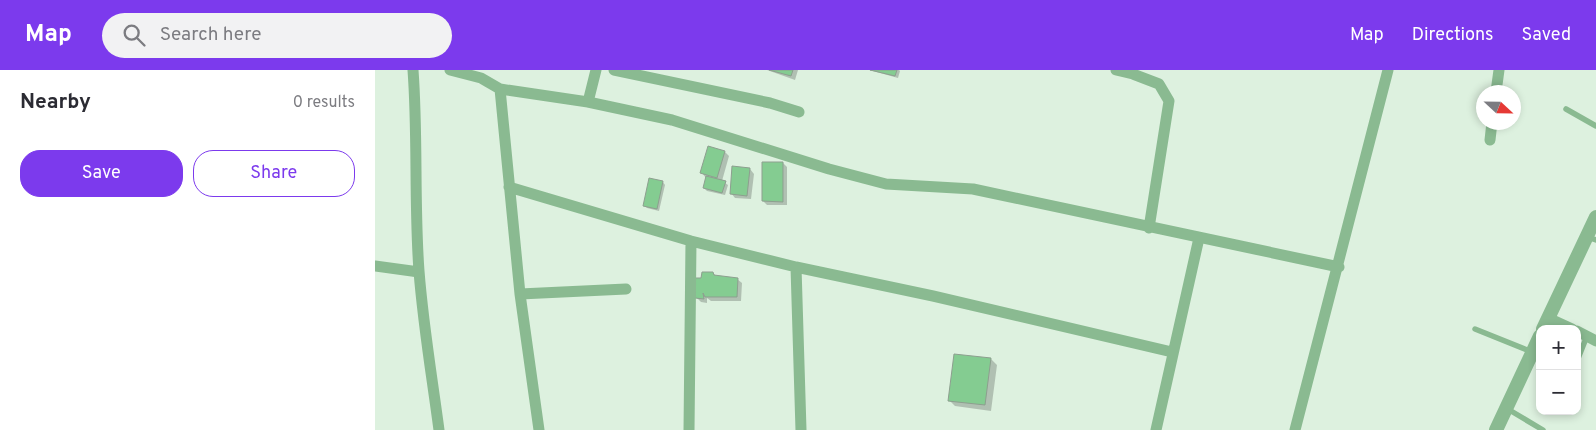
<!DOCTYPE html>
<html lang="en">
<head>
<meta charset="utf-8">
<style>
	body { margin:0; font-family:Overpass,sans-serif; background:#f2f2f3; color:#2b2b33 }
	.controls { position:absolute; right:15px; bottom:15px; display:grid; overflow:hidden; border-radius:10px; box-shadow:0 2px 8px #0003 }
	.controls button { width:45px; height:45px; display:grid; place-items:center; padding:0; border:0; border-bottom:1px solid #e1e1e2; background:#fff; color:#2b2b33; font:25px sans-serif }
	.compass { position:absolute; left:1101px; top:15px; width:45px; height:45px; border-radius:50%; background:#fff; box-shadow:0 2px 8px #0003; rotate:112deg }
	.list { margin:0; padding:0; list-style:none }
	h2 { display:flex; justify-content:space-between; align-items:center; height:65px; margin:0; padding:0 20px; font-size:21px }
	h2 small { font-size:16px; font-weight:400; color:#7c7c81 }
	.actions { display:flex; gap:10px; padding:15px 20px }
	.actions a { flex:1; padding:11px 0; border:1px solid #7c3aed; border-radius:20px; text-align:center; font-size:18px; color:#7c3aed }
	.actions .main { background:#7c3aed; color:#fff }
	.icon { flex:none; width:28px; height:28px; fill:none; stroke:currentColor; stroke-width:2; stroke-linecap:round; stroke-linejoin:round }
	.map { position:relative; flex:none; width:1221px; height:360px; overflow:hidden }
	header { display:flex; align-items:center; gap:30px; box-sizing:border-box; height:70px; padding:0 25px; background:#7c3aed; color:#fff }
	header strong { font-size:24px }
	nav { display:flex; gap:28px; margin-inline-start:auto; font-size:18px }
	.search { width:350px; height:45px; background:#f2f2f3; display:flex; align-items:center; gap:12px; box-sizing:border-box; padding:0 18px; border-radius:28px; color:#7c7c81; font-size:19px }
	main { display:flex }
	aside { flex:1; background:#fff }
	.map>svg:first-child { display:block }
</style>
</head>
<body>
<header>
<strong>Map</strong>
<div class="search"><svg class="icon" aria-label="search" viewBox="0 0 24 24"><circle cx="10" cy="10" r="6"/><path d="M15 15l6 6"/></svg>Search here</div>
<nav><a>Map</a><a>Directions</a><a>Saved</a></nav>
</header>
<main>
<aside>
<h2>Nearby<small>0 results</small></h2>
<ul class="list">
</ul>
<div class="actions"><a class="main">Save</a><a>Share</a></div>
</aside>
<div class="map">
<svg width="1221" height="360" viewBox="0 0 1221 360">
	<rect width="100%" height="100%" fill="#ddf1df"/>
	<path fill="#0003" d="M392,0H423L420,10Z
		M494,0H524L525,1L523,8Z
		M350,82L354,86L347,111L353,115L350,125L332,121L329,118L331,108L327,103Z
		M408,93L412,97V135H392L388,131Z
		M375,99L379,104L376,129L360,128L356,123Z
		M288,112L290,115L284,141L272,138L269,135Z
		M338,203L341,206L362,209L367,213L366,231H336L332,228V233L326,232L322,228L327,210Z
		M616,289L622,295L616,341L580,336L574,330Z"/>
	<path fill="#84cc91" stroke="#8d9f8f" d="M394,0H418L416,6Z
		M495,0H522L520,6Z
		M333,76L350,81L342,108L325,103Z
		M387,92H408V132L387,131Z
		M357,96L375,98L372,126L355,124Z
		M331,106L351,111L347,123L328,118Z
		M274,108L288,111L282,139L268,136Z
		M327,202H338L339,205L363,208L362,227H330L328,223L329,229L320,228V208H326Z
		M579,284L616,288L610,335L573,331Z"/>
	<g fill="none" stroke-linecap="round" stroke-linejoin="round">
		<path stroke="#8aba91" stroke-width="5.5" d="M1191,39L1221,56
			M1212,167L1221,170
			M1100,259L1157,282
			M1202,291L1212,266
			M1131,338L1168,360"/>
		<path stroke="#8aba91" stroke-width="11" d="M38,0C43,67 39,134 44,201C48,254 57,307 64,360
			M75,0L106,8L125,19L213,32L297,50L454,99L511,114L598,119L964,197
			M239,0L395,33L424,42
			M741,0L758,4L784,14L794,31L774,158
			M125,19L145,224L164,360
			M1121,22L1124,0
			M213,32L221,0
			M1115,70L1117,52
			M134,117L316,171L421,197L558,226L797,282
			M0,196L44,202
			M421,197L426,360
			M145,224L251,219
			M1173,248L1197,259
			M1202,261L1221,271
			M314,360L316,171
			M781,360L824,168
			M920,360L1013,0"/>
		<path stroke="#8aba91" stroke-width="14" d="M1168,259L1221,147
			M1121,360L1165,266"/>
	</g>
</svg>
<div class="controls">
<button>+</button>
<button>−</button>
</div>
<svg class="compass" viewBox="-18 -18 36 36"><path d="M0-13l5 13h-10z" fill="#e53935"/><path d="M0 13l5-13h-10z" fill="#7c7c81"/></svg>
</div>
</main>
</body>
</html>
